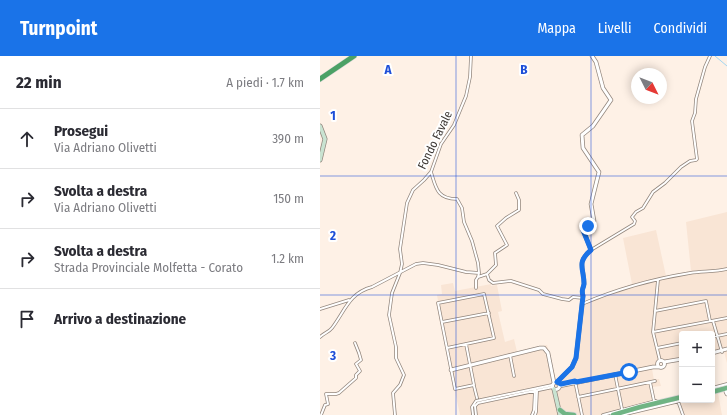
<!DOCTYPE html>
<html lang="it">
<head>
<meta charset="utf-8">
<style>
	body { margin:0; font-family:"Fira Sans Condensed",sans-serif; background:#f7f7f7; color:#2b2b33 }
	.controls { position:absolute; right:12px; bottom:12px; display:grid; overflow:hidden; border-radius:4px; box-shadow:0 2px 10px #0003 }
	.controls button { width:36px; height:36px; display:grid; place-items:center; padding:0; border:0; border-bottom:1px solid #e1e1e2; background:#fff; color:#2b2b33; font:20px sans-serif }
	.compass { position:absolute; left:311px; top:12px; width:36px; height:36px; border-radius:50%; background:#fff; box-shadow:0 2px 10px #0003; rotate:132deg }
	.stop { position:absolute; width:12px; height:12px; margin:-9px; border:3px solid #1a73e8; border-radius:50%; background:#fff }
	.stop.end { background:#1a73e8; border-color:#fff; box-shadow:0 1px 4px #0008 }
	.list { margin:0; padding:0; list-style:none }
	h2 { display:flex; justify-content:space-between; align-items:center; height:52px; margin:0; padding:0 16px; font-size:17px }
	h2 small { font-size:13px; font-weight:400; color:#7c7c81 }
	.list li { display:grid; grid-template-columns:26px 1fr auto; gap:12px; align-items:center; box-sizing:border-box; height:60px; padding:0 16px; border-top:1px solid #e1e1e2 }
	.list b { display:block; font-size:15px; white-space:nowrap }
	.list p { margin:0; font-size:13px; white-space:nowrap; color:#7c7c81 }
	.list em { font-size:13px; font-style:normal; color:#7c7c81 }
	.icon { flex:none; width:22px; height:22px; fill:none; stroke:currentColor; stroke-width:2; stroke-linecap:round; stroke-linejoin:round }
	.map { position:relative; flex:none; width:407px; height:359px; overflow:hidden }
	header { display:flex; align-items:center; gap:24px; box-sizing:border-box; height:56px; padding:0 20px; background:#1a73e8; color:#fff }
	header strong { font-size:19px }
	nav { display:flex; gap:22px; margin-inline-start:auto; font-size:14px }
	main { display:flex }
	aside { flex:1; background:#fff }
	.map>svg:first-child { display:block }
</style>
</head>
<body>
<header>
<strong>Turnpoint</strong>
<nav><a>Mappa</a><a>Livelli</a><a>Condividi</a></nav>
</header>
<main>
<aside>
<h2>22 min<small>A piedi · 1.7 km</small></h2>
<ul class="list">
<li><svg class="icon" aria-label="ahead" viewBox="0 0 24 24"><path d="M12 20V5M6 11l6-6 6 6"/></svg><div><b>Prosegui</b><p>Via Adriano Olivetti</p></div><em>390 m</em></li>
<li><svg class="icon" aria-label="right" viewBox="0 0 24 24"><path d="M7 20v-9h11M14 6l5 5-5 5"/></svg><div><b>Svolta a destra</b><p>Via Adriano Olivetti</p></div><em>150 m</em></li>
<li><svg class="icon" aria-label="right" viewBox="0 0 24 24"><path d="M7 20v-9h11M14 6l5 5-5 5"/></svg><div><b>Svolta a destra</b><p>Strada Provinciale Molfetta - Corato</p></div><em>1.2 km</em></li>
<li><svg class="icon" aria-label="arrive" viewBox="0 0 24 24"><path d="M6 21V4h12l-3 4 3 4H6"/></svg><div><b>Arrivo a destinazione</b></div></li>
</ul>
</aside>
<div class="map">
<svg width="407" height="359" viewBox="0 0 407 359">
	<rect width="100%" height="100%" fill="#fef1e6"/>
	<path fill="#f9e5d5" d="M407,156V307L404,296L400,294L392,296V278H362V303L345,305L341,304L337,307V311L332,313L334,324L339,323L341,330L332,331L335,344L287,359H140L116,247L118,245L117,239L122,238L121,229L133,227L135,235L171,228V230L177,229L182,255L178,256L185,286L194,283L197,296L227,289L236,325L252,310L256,300L261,248L312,228L303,182L336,174L346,220L371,215L366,166Z
		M398,337L402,359H364L360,346L369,344H392V339Z"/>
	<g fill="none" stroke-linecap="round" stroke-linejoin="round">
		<path stroke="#a2d6f1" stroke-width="1" d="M395,0L407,10"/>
		<g stroke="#92867d" stroke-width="3.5">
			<path id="minor" d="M111,116C116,132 117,143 137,143L142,152L144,166L152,185L158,207L159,217
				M271,194L314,168L315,165L312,161L316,156L323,152L333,136L345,127L361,111L370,105L376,104L377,103L372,65L375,57L376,43L385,11L390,0
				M167,218L176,209L175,197L187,189L177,170L186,162L199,154V144L196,137
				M338,224L333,276L340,305
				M156,232V224L158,221
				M262,248C297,233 333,223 370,217C382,215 395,216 407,213
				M0,253L29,244
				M335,255L386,245L390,265
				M393,265L402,296
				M122,266L169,257
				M333,276L407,262
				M0,281C4,277 9,276 12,272C25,255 29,237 52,231L96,208L103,207L118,209L146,216L159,217L158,221L167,218L169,224L173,227L191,225L219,234L223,238L242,243L249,244L253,241L263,242
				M392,281L407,278
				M127,292L174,282L164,238L118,247L135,333L154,329L146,288
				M337,292L362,287
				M190,299L194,320
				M295,318L302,353
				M255,325L262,359
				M330,326L334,345
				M154,330L157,342
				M392,332L407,328
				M258,341L335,325
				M358,345L363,359
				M1,359L5,349L8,348L6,338H16L19,337L36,322V319L40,315L36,308L41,304L39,297L35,287
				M75,359L73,337L80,329L84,319L76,302V291L69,259L72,237L80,217L82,208L80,193L87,147L93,134L104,124L111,116L121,88L134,69L146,40L150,21L151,0
				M153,359L152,351L156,345L232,329
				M156,359L155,350L158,347L233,331
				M212,359L214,354L215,334
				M215,359L216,356L217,335
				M283,359L336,345
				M302,359L364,344"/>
		</g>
		<g stroke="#92867d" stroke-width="4.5">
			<path id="tertiary" d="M392,297L407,293
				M337.5 308a3.5 3.5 0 1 1 7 0a3.5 3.5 0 1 1-7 0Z
				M344,306L362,303
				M131,314L220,292H224L228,297L234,327
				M237,326L252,311L256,302L263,240C261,233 263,234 264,228C265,213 255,207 271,194L263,174L274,165L271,148L279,116L263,92L262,79L273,70L291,44L283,32L276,6L272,0
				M232.5 330a3.5 3.5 0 1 1 7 0a3.5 3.5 0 1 1-7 0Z
				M239,330L333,311H339
				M407,334L406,336L407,338"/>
		</g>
		<g stroke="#92867d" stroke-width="5">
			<path id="secondary" d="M0,70L5,83L0,104
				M234,333L240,359"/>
		</g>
		<g stroke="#d8d7d7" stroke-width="6">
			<path id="trunk" d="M392,336L407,332
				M240,354L245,358L254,359
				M293,359L320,351L362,341"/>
		</g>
		<g stroke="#d8d7d7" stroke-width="6">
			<path id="motorway" d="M0,23L34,0"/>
		</g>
		<use href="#minor" stroke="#fff" stroke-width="2"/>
		<use href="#tertiary" stroke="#fff" stroke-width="3"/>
		<use href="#secondary" stroke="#c9e3d1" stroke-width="3.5"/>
		<use href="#trunk" stroke="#70b484" stroke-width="4.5"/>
		<use href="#motorway" stroke="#4ca165" stroke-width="5"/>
	</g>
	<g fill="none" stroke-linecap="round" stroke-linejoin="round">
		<path stroke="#1a73e8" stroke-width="5" d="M268,170L263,174L271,194C256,207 264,212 264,228C263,234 261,233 263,240L256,302L252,311L237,326L241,328L255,325L256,326L309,316"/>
	</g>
	<path fill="none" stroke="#1d4ed8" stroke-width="1" stroke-opacity="0.55" d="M136,0V359M271,0V359M0,120H407M0,239H407"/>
	<g text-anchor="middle" stroke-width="4" stroke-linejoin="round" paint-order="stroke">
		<g font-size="12" fill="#3e3935" stroke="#fff">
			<text transform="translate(115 84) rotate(-64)" y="4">Fondo Favale</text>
		</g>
	</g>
	<g font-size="13" text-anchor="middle" font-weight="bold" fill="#1d4ed8" stroke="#fff" stroke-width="4" stroke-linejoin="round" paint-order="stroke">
		<text x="68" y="18">A</text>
		<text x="204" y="18">B</text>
		<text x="13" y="64">1</text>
		<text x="13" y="184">2</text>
		<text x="13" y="304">3</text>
	</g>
</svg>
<div class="controls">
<button>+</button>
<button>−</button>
</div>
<svg class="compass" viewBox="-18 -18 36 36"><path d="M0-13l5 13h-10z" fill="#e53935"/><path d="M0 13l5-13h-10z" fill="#7c7c81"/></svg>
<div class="stop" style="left:309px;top:316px"></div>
<div class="stop end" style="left:268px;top:170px"></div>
</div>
</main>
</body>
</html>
